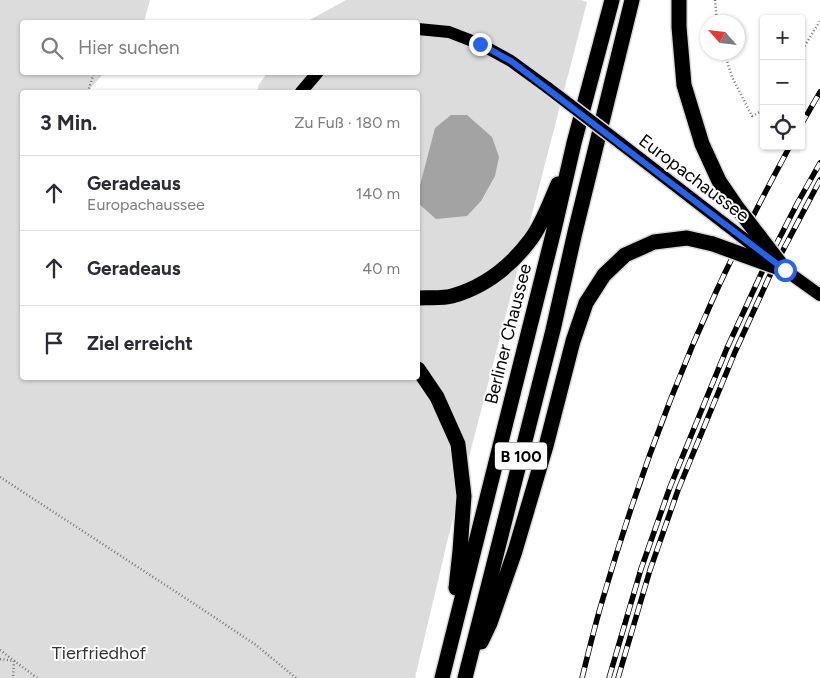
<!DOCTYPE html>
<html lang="de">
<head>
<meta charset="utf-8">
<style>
	body { margin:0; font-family:Figtree,sans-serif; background:#f7f7f7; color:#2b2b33 }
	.controls { position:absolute; right:15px; top:15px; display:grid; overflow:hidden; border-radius:5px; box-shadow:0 1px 4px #0004 }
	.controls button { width:45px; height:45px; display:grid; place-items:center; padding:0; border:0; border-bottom:1px solid #e1e1e2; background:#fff; color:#2b2b33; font:25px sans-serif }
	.compass { position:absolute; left:700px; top:15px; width:45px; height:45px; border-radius:50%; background:#fff; box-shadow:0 1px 4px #0004; rotate:297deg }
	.stop { position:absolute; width:15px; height:15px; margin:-11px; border:4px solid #2563eb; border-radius:50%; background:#fff }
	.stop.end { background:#2563eb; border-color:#fff; box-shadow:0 1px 5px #0008 }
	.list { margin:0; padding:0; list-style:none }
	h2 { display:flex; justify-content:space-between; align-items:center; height:65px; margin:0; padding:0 20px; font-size:21px }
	h2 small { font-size:16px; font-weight:400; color:#7c7c81 }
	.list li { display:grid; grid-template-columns:32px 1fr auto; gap:15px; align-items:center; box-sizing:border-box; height:75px; padding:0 20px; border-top:1px solid #e1e1e2 }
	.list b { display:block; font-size:19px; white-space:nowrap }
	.list p { margin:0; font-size:16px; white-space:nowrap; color:#7c7c81 }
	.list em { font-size:16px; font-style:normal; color:#7c7c81 }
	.icon { flex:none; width:28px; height:28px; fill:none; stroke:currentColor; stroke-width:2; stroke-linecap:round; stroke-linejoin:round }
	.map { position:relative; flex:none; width:820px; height:678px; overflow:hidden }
	.search { position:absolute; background:#fff; box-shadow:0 1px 4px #0004; left:20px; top:20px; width:400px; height:55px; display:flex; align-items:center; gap:12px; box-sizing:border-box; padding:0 18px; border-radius:5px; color:#7c7c81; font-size:19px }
	.panel { position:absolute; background:#fff; box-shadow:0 1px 4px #0004; left:20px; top:90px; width:400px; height:290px; border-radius:5px }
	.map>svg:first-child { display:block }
</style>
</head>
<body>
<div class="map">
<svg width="820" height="678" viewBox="0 0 820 678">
	<rect width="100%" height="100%" fill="#fff"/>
	<path fill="#dcdcdc" d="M0,0H150L144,22H22V72L104,73L87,92H22V378H418V92H258V86L267,73L418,72V22H306L346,0H581L587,2L449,534L415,678H0Z"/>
	<path fill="#a3a3a3" d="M451,115H467L492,137L499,157L495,176L481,201L467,216L436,219L418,203V193L435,128Z"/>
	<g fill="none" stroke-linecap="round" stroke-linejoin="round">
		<g stroke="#dbdbdb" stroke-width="15">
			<path id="major" d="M418,29L449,32L480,44L511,61L548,88
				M301,92L318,72
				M620,143L725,224
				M785,270L820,295"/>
		</g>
		<g stroke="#dbdbdb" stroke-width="18">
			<path id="highway" d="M679,0V27L684,85L702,144L719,181L736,206
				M418,298C428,297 441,299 452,296C484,287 511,266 531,239C543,223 550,202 558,184
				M418,369L437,397L458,444L464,496L460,551L456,588
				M481,642L490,623L515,551L546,446L573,341L586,303L604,275L625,255L654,242L687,238L713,244
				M442,678L554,230L574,143L612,0
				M465,678L553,330L575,232L632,0"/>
		</g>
		<path stroke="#777" stroke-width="2.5" stroke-dasharray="1 2.5" stroke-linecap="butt" d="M715,0L717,22
			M724,52L732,77L752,116L764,110
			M801,52L820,21
			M88,92L94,72
			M0,477L199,607L256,645L296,678
			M0,650L37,678
			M0,659L14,661L13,678"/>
		<use href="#major" stroke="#000" stroke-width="12"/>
		<use href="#highway" stroke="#000" stroke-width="15"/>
		<g stroke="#000" stroke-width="5.5">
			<path id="rail" d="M801,125L820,92
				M582,678C588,654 594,629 601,605C632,498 670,393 716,292C739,242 764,194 790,146
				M609,678L641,569L670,487L727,348L762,272L798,202L820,163
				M618,678L650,570L678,490L735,352L771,273L820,180"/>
		</g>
		<use href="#rail" stroke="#fff" stroke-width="4" stroke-dasharray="11" stroke-linecap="butt"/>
		<g stroke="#dbdbdb" stroke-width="15" stroke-linecap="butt">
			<path id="major-bridge" d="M548,88L620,143
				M725,224L773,261"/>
		</g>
		<g stroke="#dbdbdb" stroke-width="18" stroke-linecap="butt">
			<path id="highway-bridge" d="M736,206L785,270
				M713,244L785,270"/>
		</g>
		<use href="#major-bridge" stroke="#000" stroke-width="12"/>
		<use href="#highway-bridge" stroke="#000" stroke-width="15"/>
	</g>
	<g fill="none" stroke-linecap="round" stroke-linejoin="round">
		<path stroke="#2563eb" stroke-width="6" d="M480,44L511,61L785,270"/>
	</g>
	<g text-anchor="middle" stroke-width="4" stroke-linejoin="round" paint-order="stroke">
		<rect fill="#fff" stroke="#4c4c4c" stroke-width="1" x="495" y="442.5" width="52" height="27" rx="4"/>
		<g font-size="16" font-weight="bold" fill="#000">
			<text x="521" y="462">B 100</text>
		</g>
		<g font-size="18" fill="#000" stroke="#fff">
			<text transform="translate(694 178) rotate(37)" y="6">Europachaussee</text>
			<text transform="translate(508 334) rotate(-76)" y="6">Berliner Chaussee</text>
		</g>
		<g font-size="18" fill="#333" stroke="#fff">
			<text x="99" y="659">Tierfriedhof</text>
		</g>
	</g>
</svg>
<div class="controls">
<button>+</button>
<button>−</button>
<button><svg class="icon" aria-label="locate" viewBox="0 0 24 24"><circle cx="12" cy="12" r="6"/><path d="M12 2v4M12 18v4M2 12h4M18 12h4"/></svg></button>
</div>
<svg class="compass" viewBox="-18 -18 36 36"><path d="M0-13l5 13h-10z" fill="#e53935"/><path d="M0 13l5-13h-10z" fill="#7c7c81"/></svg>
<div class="stop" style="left:785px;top:270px"></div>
<div class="stop end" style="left:480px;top:44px"></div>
<div class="search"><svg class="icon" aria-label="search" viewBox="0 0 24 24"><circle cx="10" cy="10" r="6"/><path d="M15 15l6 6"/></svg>Hier suchen</div>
<section class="panel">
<h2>3 Min.<small>Zu Fuß · 180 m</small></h2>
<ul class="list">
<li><svg class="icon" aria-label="ahead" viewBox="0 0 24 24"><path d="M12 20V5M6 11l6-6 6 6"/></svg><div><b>Geradeaus</b><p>Europachaussee</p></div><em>140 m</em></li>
<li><svg class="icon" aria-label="ahead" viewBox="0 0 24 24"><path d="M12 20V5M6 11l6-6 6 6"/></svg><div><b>Geradeaus</b></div><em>40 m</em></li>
<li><svg class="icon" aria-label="arrive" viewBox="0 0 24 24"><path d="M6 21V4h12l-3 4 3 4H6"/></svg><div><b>Ziel erreicht</b></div></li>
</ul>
</section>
</div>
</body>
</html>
